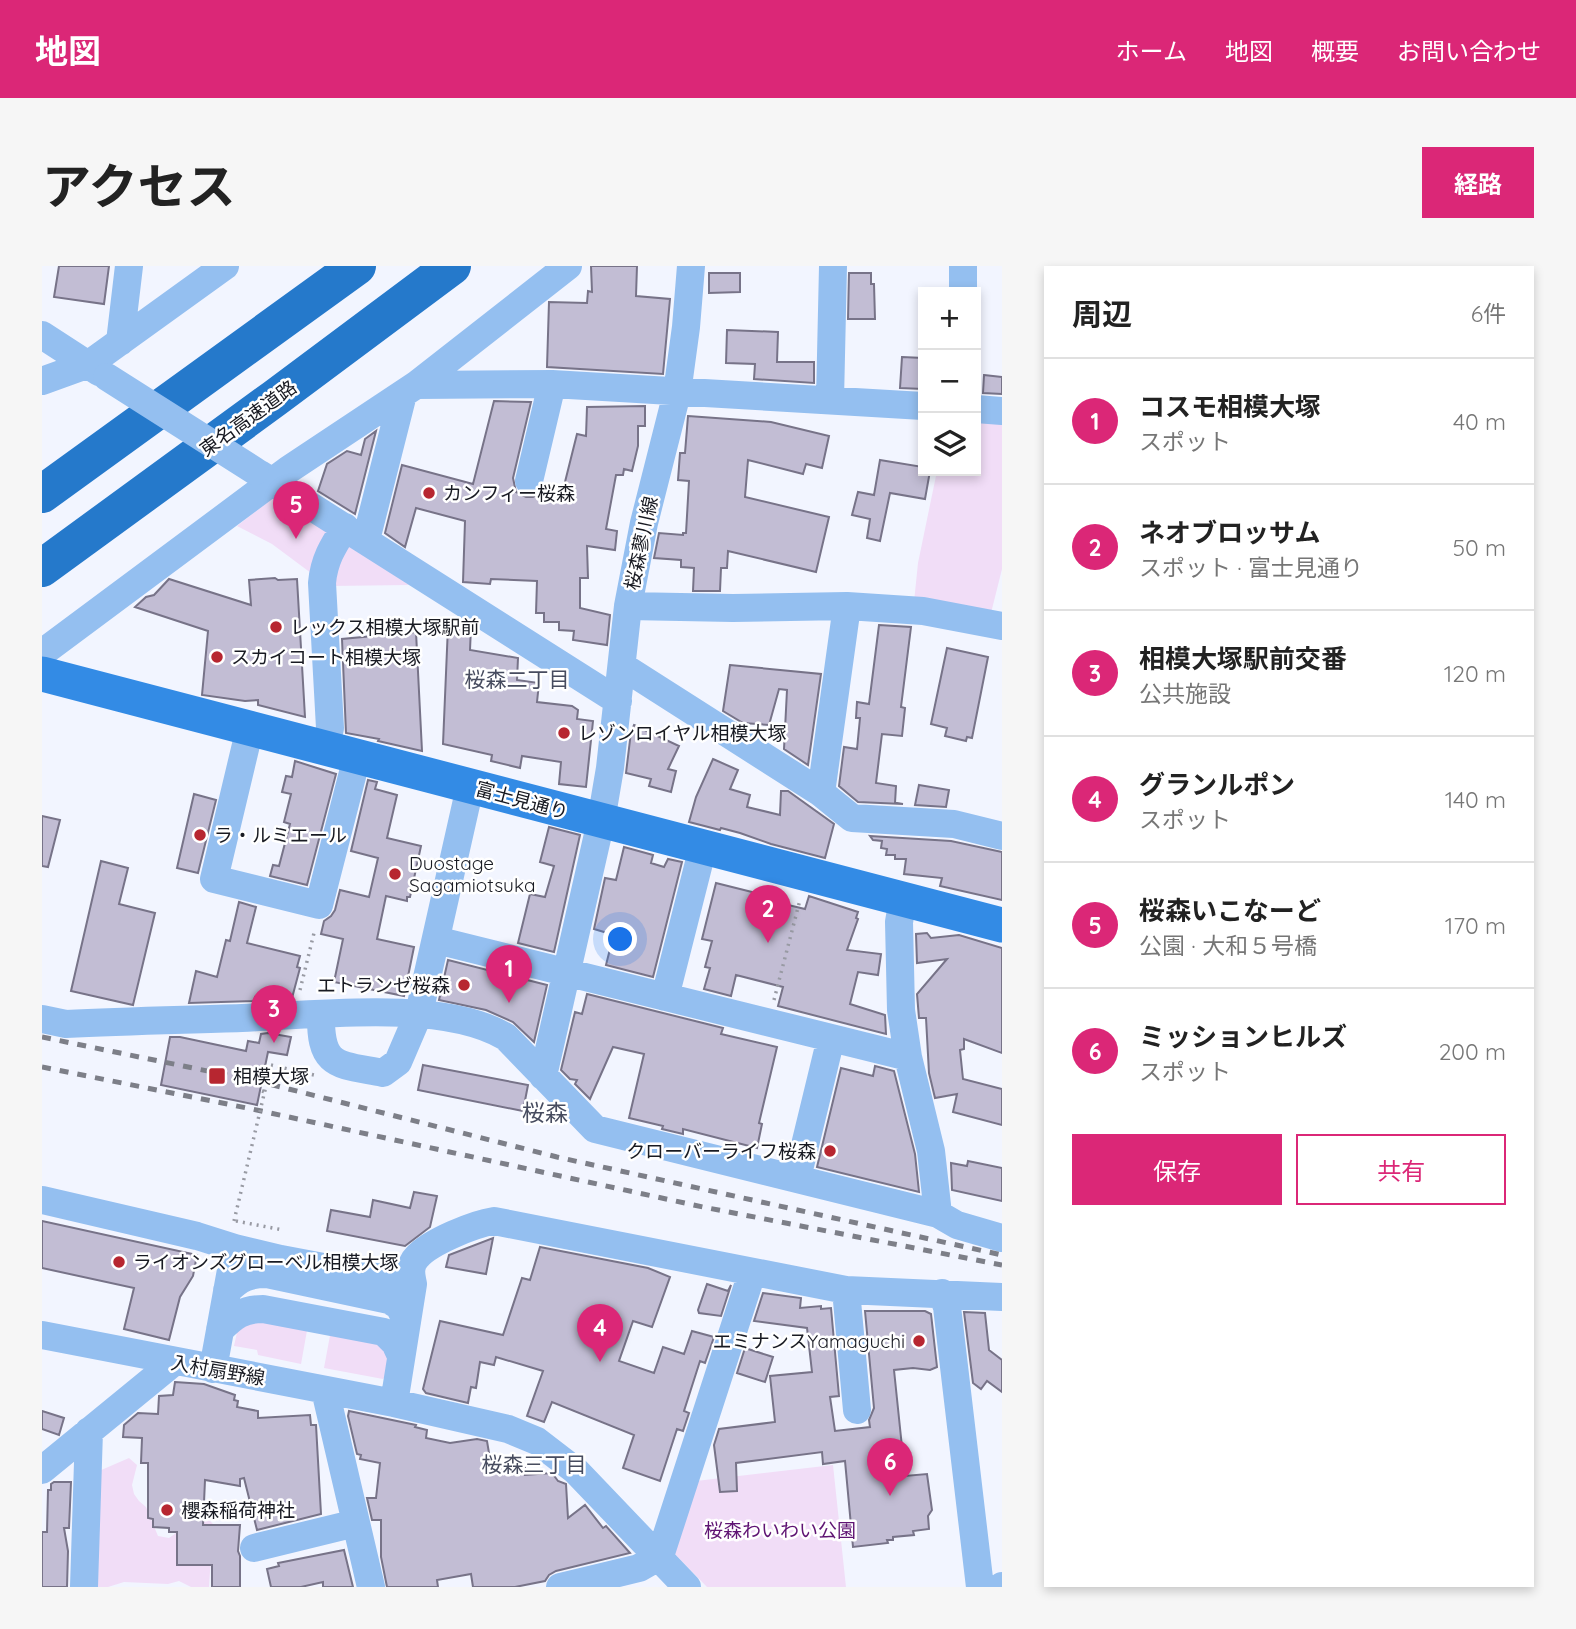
<!DOCTYPE html>
<html lang="ja">
<head>
<meta charset="utf-8">
<style>
	body { margin:0; font-family:Quicksand,"Noto Sans JP",sans-serif; background:#f6f6f6; color:#222 }
	.controls { position:absolute; right:21px; top:21px; display:grid; overflow:hidden; border-radius:0px; box-shadow:0 4px 10px #0003 }
	.controls button { width:63px; height:63px; display:grid; place-items:center; padding:0; border:0; border-bottom:2px solid #e0e0e0; background:#fff; color:#222; font:35px sans-serif }
	.you { position:absolute; left:579px; top:674px; width:24px; height:24px; margin:-18px; border:5px solid #fff; border-radius:50%; background:#1a73e8; box-shadow:0 0 0 10px #1a73e833 }
	.badge { display:grid; place-items:center; width:46px; height:46px; border-radius:50%; background:#db2777; color:#fff; font-size:23px; font-weight:700 }
	.pin { position:absolute; translate:-50% -58px; filter:drop-shadow(0 2px 4px #0008) }
	.pin::after { content:''; position:absolute; top:37px; width:24px; height:21px; background:inherit; clip-path:polygon(0 0,100% 0,50% 100%) }
	.list { margin:0; padding:0; list-style:none }
	h2 { display:flex; justify-content:space-between; align-items:center; height:91px; margin:0; padding:0 28px; font-size:30px }
	h2 small { font-size:23px; font-weight:400; color:#767676 }
	.list li { display:grid; grid-template-columns:46px 1fr auto; gap:21px; align-items:center; box-sizing:border-box; height:126px; padding:0 28px; border-top:2px solid #e0e0e0 }
	.list b { display:block; font-size:26px; white-space:nowrap }
	.list p { margin:0; font-size:23px; white-space:nowrap; color:#767676 }
	.list em { font-size:23px; font-style:normal; color:#767676 }
	.actions { display:flex; gap:14px; padding:21px 28px }
	.actions a { flex:1; padding:16px 0; border:2px solid #db2777; border-radius:0px; text-align:center; font-size:24px; color:#db2777 }
	.actions .main { background:#db2777; color:#fff }
	.icon { flex:none; width:38px; height:38px; fill:none; stroke:currentColor; stroke-width:2; stroke-linecap:round; stroke-linejoin:round }
	.map { position:relative; flex:none; width:960px; height:1321px; overflow:hidden; border-radius:0px }
	header { display:flex; align-items:center; gap:42px; box-sizing:border-box; height:98px; padding:0 35px; background:#db2777; color:#fff }
	header strong { font-size:33px }
	nav { display:flex; gap:38px; margin-inline-start:auto; font-size:24px }
	.intro { display:flex; align-items:center; justify-content:space-between; box-sizing:border-box; height:168px; padding:0 42px }
	h1 { margin:0; font-size:49px }
	.button { padding:18px 32px; border-radius:0px; background:#db2777; color:#fff; font-size:24px; font-weight:700 }
	main { display:flex; gap:42px; padding:0 42px }
	aside { flex:1; background:#fff; border-radius:0px; box-shadow:0 4px 10px #0003 }
	.map>svg:first-child { display:block }
</style>
</head>
<body>
<header>
<strong>地図</strong>
<nav><a>ホーム</a><a>地図</a><a>概要</a><a>お問い合わせ</a></nav>
</header>
<div class="intro"><h1>アクセス</h1><a class="button">経路</a></div>
<main>
<div class="map">
<svg width="960" height="1321" viewBox="0 0 960 1321">
	<rect width="100%" height="100%" fill="#f2f5ff"/>
	<path fill="#f1ddf7" d="M934,150L960,152V303L949,347L872,336L876,297L895,205H934Z
		M232,231L290,267L273,310L230,278L195,260Z
		M301,275L367,319L287,320Z
		M201,1054L266,1059L259,1098L216,1089L215,1084L192,1080L196,1062Z
		M289,1064L343,1079L348,1104L341,1113L282,1102Z
		M87,1192L95,1199L90,1219L92,1228L97,1235L104,1241L116,1270L127,1272C141,1263 147,1251 165,1252L171,1258L167,1321H149L137,1315L126,1318L82,1316L66,1321H56L57,1205Z
		M791,1199L804,1321H665L628,1283L654,1215Z"/>
	<path fill="#c2bdd4" stroke="#777388" stroke-width="2" d="M17,0H67L62,38L12,31Z
		M549,0H595L594,30L628,33L621,108L505,101L507,36L545,37L546,25L550,26Z
		M667,7H698V26L667,27Z
		M807,7H829V18H832L833,53H806Z
		M685,64L736,66L735,96H772V117L712,113L713,98L684,97Z
		M860,91L881,92V123L858,122Z
		M942,109L960,111V128L941,127Z
		M452,135L489,136L471,212L474,226L484,231H491L498,227L520,228L535,168L544,170L545,141L603,140V160H596V180L590,205L582,203L581,209H574L564,263L575,265L573,284L545,280L546,312H538V342L568,349L565,379L531,374L532,365L517,364V356H502V347H494L495,315L449,313L448,318L421,316L423,255L374,242L363,281L343,267L360,199L431,218Z
		M646,150L729,156L787,170L780,202L764,198L761,208L706,194L703,231L787,251L774,306L686,285L685,302H679L678,325H651L652,302L639,301V294L612,292L617,267L641,269V267H644L647,215L636,214L638,187H643Z
		M334,165L313,248L276,225L285,198L305,185L319,189L323,173Z
		M838,194L881,201V205H888L883,233L848,227L838,275L825,272L828,253L810,249L816,226L832,229Z
		M233,312L236,314L255,313L263,451L216,439V434L203,435L160,429L166,365L93,341L104,331L112,329L127,313L209,339L207,314Z
		M837,359L869,361L859,441L863,442L860,470L840,468L834,517L854,520L853,537L861,538L816,536L797,520L802,481L815,483L818,452H814L815,436L827,438Z
		M406,360L429,361L428,384L476,392L475,414L497,417L495,436L530,440L536,444L535,453L551,455L544,521L517,518L519,496L480,490L478,502L449,495L450,489L401,478Z
		M374,366L380,485L336,475L337,473L304,467L300,373Z
		M905,382L946,391L930,472L925,471L924,475L903,470L905,462L889,458Z
		M688,399L779,408L766,499L742,483L745,424L737,423L727,459L701,457L681,445Z
		M592,459L637,480L626,503L634,505L629,526L607,520L609,513L584,507L589,466Z
		M671,493L696,504L688,523L708,529L705,541L738,549L739,525H746L792,558L783,592L729,578L698,567L679,562L678,564L647,556L654,531Z
		M253,495L294,508L265,619L228,610L231,599L237,600L248,558L242,556L249,528L240,526L244,510L250,511Z
		M326,514L335,516L333,523L355,529L345,572L379,580L368,631H365V635L344,630L335,673L372,681L362,730L292,716L301,673L279,668L282,655L289,650L293,644L298,624L327,631L336,592L309,585Z
		M877,519L907,524L904,541L873,539Z
		M152,528L174,534L156,607L135,602Z
		M0,550L18,554L6,601L0,600Z
		M507,561L538,569L512,686L476,677L488,628L503,631L512,600L498,596Z
		M828,570L909,575L960,586V634L898,620L900,612L862,608L864,593H853V589H844L845,583L839,582L840,575L831,574Z
		M582,581L611,589L609,597L622,601L626,593L640,596L611,711L564,699L570,675L563,674L565,667L562,666L552,663L563,612L574,614Z
		M59,595L86,602L77,638L113,647L91,739L29,725Z
		M674,617L714,627L713,631L763,643L767,630L816,646L814,652L816,653L805,684L839,688L836,709L816,706L808,738L843,749L844,768L736,740L741,721L694,709L689,730L662,723L668,702L663,701L670,675L660,673Z
		M197,636L214,641L205,677L258,690L255,701L258,702L250,732L228,734L213,731L212,735L147,737L154,705L175,711L184,674L188,675Z
		M885,667L889,672L917,669L960,682V787L922,773V783L918,784L921,813L960,823V859L911,846L915,828L893,832L887,807L884,752H877L875,728L905,693L875,697L874,668Z
		M406,694L505,719L492,776L471,756L444,744L397,734Z
		M545,728L681,762L679,768L735,781L717,857L720,858L715,882L641,863V868L620,863L621,860L587,852L602,788L571,781L548,833L533,818L535,814L528,813L519,804L533,746L540,748Z
		M226,767L249,771L245,789L226,786L215,839L119,819L128,771H138L204,785L206,775L217,777L219,768Z
		M381,799L486,819L481,845L376,824Z
		M833,800L852,805L873,888L877,926L775,901L799,802L831,810Z
		M926,895L960,902V935L910,924L909,897L925,900Z
		M372,926L395,930L388,961L363,980L285,965L289,944L328,951L331,934L368,942Z
		M0,955L155,989L151,1010L138,1031L127,1074L82,1063L92,1022L0,1002Z
		M451,972L444,1008L404,1001L407,989Z
		M498,981L606,1002L628,1011L610,1061L591,1055L577,1095L612,1107L621,1081L642,1088L650,1065L672,1071L663,1097L658,1095L642,1145L647,1147L641,1165L635,1163L618,1215L581,1202L592,1169L510,1136L502,1156L485,1150L501,1105L454,1091L452,1099L438,1096L434,1122L429,1121L426,1137L384,1127L381,1123L398,1055L461,1069L480,1012L488,1014Z
		M665,1018L686,1025L689,1019L679,1050L657,1047L656,1044Z
		M721,1027L759,1032L758,1042L779,1040V1043L789,1042L797,1130L788,1131L793,1165L828,1161L827,1154L832,1142L823,1045H883L889,1048L895,1101L888,1104L871,1102L852,1104L863,1210L885,1208L890,1244L886,1250L887,1263L871,1265L872,1269L851,1271V1274H845L846,1277L811,1281L803,1195L781,1198L780,1186L694,1197L695,1225L678,1226L672,1179L677,1163L733,1156L728,1110L770,1106L765,1062L712,1055Z
		M922,1046L943,1047L947,1084L960,1094V1126L945,1115L939,1123L931,1117Z
		M703,1082L731,1091L723,1116L695,1107Z
		M133,1116L162,1118L193,1129L192,1134L196,1135L195,1141L216,1145V1152L268,1149L269,1159H274L279,1248L215,1264L202,1212L198,1213V1220L163,1214L161,1259H198L196,1285L198,1290V1321H170V1299H135V1266H127V1262L111,1261V1253L106,1252V1197H99L100,1172L81,1171L82,1159L96,1147L116,1148L117,1130L131,1129Z
		M0,1145L22,1152L17,1169L0,1163Z
		M307,1145L374,1159L373,1161L385,1164L384,1172L408,1177L435,1173L445,1175L449,1199L472,1197V1200H483V1209L510,1207L516,1215L524,1218L526,1252L543,1239L561,1262L564,1260L588,1287L514,1305L507,1309L503,1315L473,1321H431L429,1308L395,1314L396,1321H345L339,1291V1254H330L325,1232H334L338,1197L318,1193L319,1189L315,1188L306,1150Z
		M12,1216H29L27,1262H22L26,1285L25,1321H0V1266H5L6,1224H9V1218Z
		M302,1284L311,1321H281V1316L259,1321H229L225,1303L237,1300L236,1297Z"/>
	<g fill="none" stroke-linecap="round" stroke-linejoin="round">
		<path stroke="#989aa3" stroke-width="3.5" stroke-dasharray="2 5" stroke-linecap="butt" d="M258,724L273,663
			M732,734L758,634
			M229,799L272,809
			M220,825L223,826
			M194,955L241,964"/>
		<path stroke="#94bff0" stroke-width="28" d="M921,0V26
			M0,69L57,106
			M78,76L87,0
			M0,115L47,98L183,0
			M374,119L510,118L881,140
			M788,134L791,0
			M934,143L960,145
			M218,208L576,435
			M487,215L510,118
			M324,274L361,128
			M586,340L691,342L805,340L881,345L960,360
			M0,387L246,204L374,119L526,0
			M580,400L779,527L810,552L912,558L960,570
			M208,462L172,613L277,639L315,491
			M283,482L288,462L280,317C282,294 291,280 303,261
			M779,527L805,340
			M861,633L857,656L859,744L866,791L889,885L896,948
			M394,674L866,791
			M623,731L661,581
			M279,748C278,802 295,798 341,807L356,796L377,747L428,521
			M0,753L24,758C83,755 141,754 200,752C273,749 401,733 464,771L553,863L896,948L915,959L960,972
			M501,810L559,555L568,502L586,340L602,257L635,127L644,61L649,0
			M755,912L789,772
			M0,934L155,970L193,982
			M371,1018C369,1009 367,999 375,991C388,976 432,958 452,955L804,1024L960,1031
			M804,1024L815,1144
			M185,1025C198,1012 207,1008 225,1008L347,1034L357,1040L365,1056
			M900,1027L905,1041L938,1321
			M178,1064C192,1050 201,1043 221,1043L342,1066L353,1077L359,1090
			M0,1069L352,1137L466,1163L495,1175L534,1205L645,1321
			M171,1103L193,982L239,993L371,1018L352,1137
			M283,1124L329,1321
			M0,1204L132,1096
			M212,1282L314,1257
			M42,1321L47,1165
			M518,1321L597,1302L618,1290L710,1007
			M959,1321L960,1320"/>
		<path stroke="#338be5" stroke-width="35" d="M0,408L960,659"/>
		<path stroke="#2579cb" stroke-width="38" d="M0,228L315,0
			M0,302L233,132L410,0"/>
		<path stroke="#7d7f88" stroke-width="5" stroke-dasharray="9 9" stroke-linecap="butt" d="M0,771L219,816L515,891L960,989
			M0,801L210,843L661,941L960,999"/>
		<path stroke="#989aa3" stroke-width="3.5" stroke-dasharray="2 5" stroke-linecap="butt" d="M192,955L229,799"/>
		<path stroke="#94bff0" stroke-width="28" d="M65,111L213,205"/>
	</g>
	<g fill="#b72630" stroke="#fff" stroke-width="2.5">
		<circle cx="387" cy="227" r="7"/>
		<circle cx="234" cy="361" r="7"/>
		<circle cx="175" cy="391" r="7"/>
		<circle cx="522" cy="467" r="7"/>
		<circle cx="158" cy="569" r="7"/>
		<circle cx="353" cy="608" r="7"/>
		<circle cx="422" cy="719" r="7"/>
		<rect x="166" y="801" width="18" height="18" rx="3.5"/>
		<circle cx="788" cy="885" r="7"/>
		<circle cx="77" cy="996" r="7"/>
		<circle cx="877" cy="1075" r="7"/>
		<circle cx="125" cy="1244" r="7"/>
	</g>
	<g text-anchor="middle" stroke-width="5" stroke-linejoin="round" paint-order="stroke">
		<g font-size="19" fill="#181a22" stroke="#fff">
			<text transform="translate(206 152) rotate(-36)" y="7">東名高速道路</text>
			<text transform="translate(599 277) rotate(-78)" y="7">桜森蓼川線</text>
			<text transform="translate(480 534) rotate(15)" y="7">富士見通り</text>
			<text transform="translate(176 1104) rotate(10)" y="7">入村扇野線</text>
		</g>
		<g font-size="19" fill="#181a22" stroke="#fff" text-anchor="start">
			<text x="401" y="234">カンフィー桜森</text>
			<text x="248" y="368">レックス相模大塚駅前</text>
			<text x="189" y="398">スカイコート相模大塚</text>
			<text x="536" y="474">レゾンロイヤル相模大塚</text>
			<text x="172" y="576">ラ・ルミエール</text>
			<text x="367" y="604">Duostage<tspan x="367" dy="22">Sagamiotsuka</tspan></text>
			<text x="408" y="726" text-anchor="end">エトランゼ桜森</text>
			<text x="191" y="817">相模大塚</text>
			<text x="774" y="892" text-anchor="end">クローバーライフ桜森</text>
			<text x="91" y="1003">ライオンズグローベル相模大塚</text>
			<text x="863" y="1082" text-anchor="end">エミナンスYamaguchi</text>
			<text x="139" y="1251">櫻森稲荷神社</text>
		</g>
		<g font-size="19" fill="#5f1473" stroke="#fff">
			<text x="738" y="1271">桜森わいわい公園</text>
		</g>
		<g font-size="21" fill="#474c5f" stroke="#fff">
			<text x="475" y="421">桜森二丁目</text>
			<text x="492" y="1206">桜森三丁目</text>
		</g>
		<g font-size="23" fill="#474c5f" stroke="#fff">
			<text x="503" y="855">桜森</text>
		</g>
	</g>
</svg>
<div class="controls">
<button>+</button>
<button>−</button>
<button><svg class="icon" aria-label="layers" viewBox="0 0 24 24"><path d="M12 4l9 5-9 5-9-5zM3 14l9 5 9-5"/></svg></button>
</div>
<div class="you"></div>
<div class="pin badge" style="left:467px;top:737px">1</div>
<div class="pin badge" style="left:726px;top:677px">2</div>
<div class="pin badge" style="left:232px;top:777px">3</div>
<div class="pin badge" style="left:558px;top:1096px">4</div>
<div class="pin badge" style="left:254px;top:273px">5</div>
<div class="pin badge" style="left:848px;top:1230px">6</div>
</div>
<aside>
<h2>周辺<small>6件</small></h2>
<ul class="list">
<li><span class="badge">1</span><div><b>コスモ相模大塚</b><p>スポット</p></div><em>40 m</em></li>
<li><span class="badge">2</span><div><b>ネオブロッサム</b><p>スポット · 富士見通り</p></div><em>50 m</em></li>
<li><span class="badge">3</span><div><b>相模大塚駅前交番</b><p>公共施設</p></div><em>120 m</em></li>
<li><span class="badge">4</span><div><b>グランルポン</b><p>スポット</p></div><em>140 m</em></li>
<li><span class="badge">5</span><div><b>桜森いこなーど</b><p>公園 · 大和５号橋</p></div><em>170 m</em></li>
<li><span class="badge">6</span><div><b>ミッションヒルズ</b><p>スポット</p></div><em>200 m</em></li>
</ul>
<div class="actions"><a class="main">保存</a><a>共有</a></div>
</aside>
</main>
</body>
</html>
